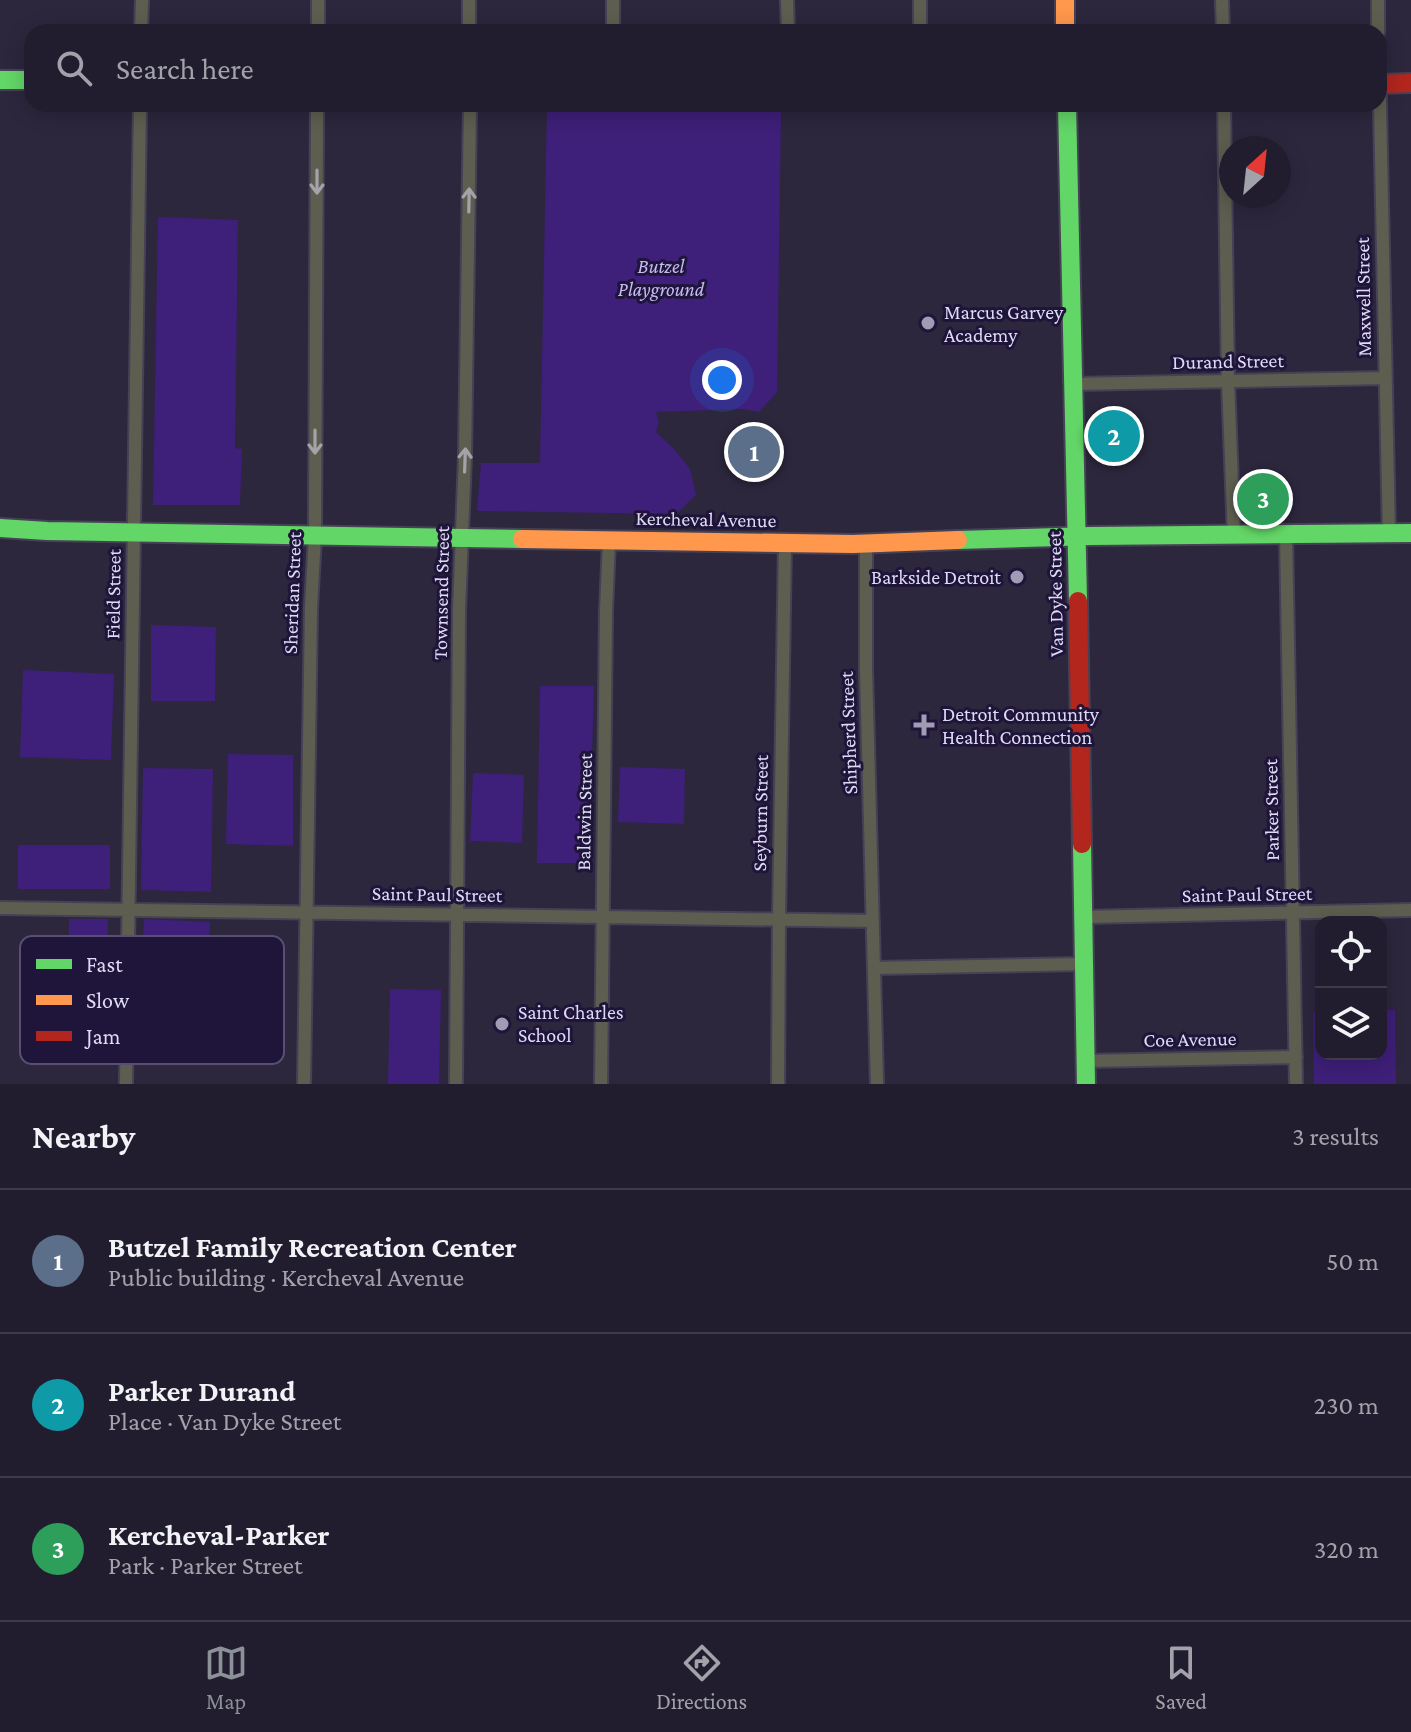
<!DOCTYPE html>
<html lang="en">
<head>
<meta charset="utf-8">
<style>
	body { margin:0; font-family:"Crimson Pro",serif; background:#2d2a3a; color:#f1f3f6 }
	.controls { position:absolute; right:24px; bottom:24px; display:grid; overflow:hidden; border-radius:16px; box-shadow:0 4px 20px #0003 }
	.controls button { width:72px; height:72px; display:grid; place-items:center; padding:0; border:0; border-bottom:2px solid #3e3b4a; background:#211d2e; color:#f1f3f6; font:40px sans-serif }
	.compass { position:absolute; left:1219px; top:136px; width:72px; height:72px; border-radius:50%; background:#211d2e; box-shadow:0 4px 20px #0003; rotate:27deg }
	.you { position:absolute; left:722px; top:380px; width:28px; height:28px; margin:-20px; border:6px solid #fff; border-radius:50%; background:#1a73e8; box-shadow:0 0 0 12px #1a73e833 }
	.badge { display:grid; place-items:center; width:52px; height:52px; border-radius:50%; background:#8c9099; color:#fff; font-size:26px; font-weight:700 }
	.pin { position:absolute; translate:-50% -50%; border:4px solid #fff; box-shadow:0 2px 8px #0006 }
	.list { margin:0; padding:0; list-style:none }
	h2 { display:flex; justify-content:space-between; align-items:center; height:104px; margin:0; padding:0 32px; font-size:34px }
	h2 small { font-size:26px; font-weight:400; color:#a2a2aa }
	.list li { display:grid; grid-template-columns:52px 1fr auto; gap:24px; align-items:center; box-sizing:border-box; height:144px; padding:0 32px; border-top:2px solid #3e3b4a }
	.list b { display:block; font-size:30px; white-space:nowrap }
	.list p { margin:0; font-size:26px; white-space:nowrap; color:#a2a2aa }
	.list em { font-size:26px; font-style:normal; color:#a2a2aa }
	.icon { flex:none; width:44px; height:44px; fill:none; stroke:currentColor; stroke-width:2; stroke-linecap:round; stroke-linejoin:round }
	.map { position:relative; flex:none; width:1411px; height:1084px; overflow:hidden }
	.search { position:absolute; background:#211d2e; box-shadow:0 4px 20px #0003; left:24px; right:24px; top:24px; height:88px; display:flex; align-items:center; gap:20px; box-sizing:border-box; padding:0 28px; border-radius:24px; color:#a2a2aa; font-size:30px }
	.sheet { height:536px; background:#211d2e }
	nav { display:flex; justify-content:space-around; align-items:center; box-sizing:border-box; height:112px; border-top:2px solid #3e3b4a; background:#211d2e; font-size:22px; color:#a2a2aa }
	nav a { display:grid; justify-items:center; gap:4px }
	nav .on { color:#8c9099 }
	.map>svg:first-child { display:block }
</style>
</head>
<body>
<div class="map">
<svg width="1411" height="1084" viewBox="0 0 1411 1084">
	<rect width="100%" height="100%" fill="#2c273d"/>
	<path fill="#3e1f79" d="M609,104L708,107H776L777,110H781L777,392L759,412L743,409L656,412L659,422L656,432L675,450L690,469L696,495L676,514L477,511L481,463H540L547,105Z
		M158,217L238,220L235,448L242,449L240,505H153Z
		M1279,482V515L1247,516V483Z
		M151,625L216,627L215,701H151Z
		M23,670L114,674L111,760L20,757Z
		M540,686H594L589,863H537Z
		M228,754L293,755V846L226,844Z
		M620,767L685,769L684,824L618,822Z
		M143,768L213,769L211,892L141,890Z
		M473,773L524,775L522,843L470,841Z
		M18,845H110V889H18Z
		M69,919H108L107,960H69Z
		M144,919L210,922L208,970L142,966Z
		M390,989L441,990L439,1084H388Z
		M1381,1010H1395L1396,1084H1314L1313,1011H1321V1054H1381Z"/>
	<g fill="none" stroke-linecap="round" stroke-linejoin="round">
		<g stroke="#464255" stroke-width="16">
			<path id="street" d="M787,0L788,32
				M920,0V32
				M1222,0L1223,32
				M1378,0V32
				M141,32L142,0
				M318,32V0
				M469,32V0
				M613,32V0
				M1379,60L1389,534
				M1224,104L1228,381L1234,536
				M1073,384L1385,378
				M1286,535L1296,1084
				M866,544V670L877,1084
				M0,908L873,921
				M1083,917L1411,910
				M875,968L1084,964
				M1086,1061L1296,1057
				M126,1084L140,104
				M304,1084L311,608L315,535L317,104
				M456,1084L459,610L465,456L470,104
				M601,1084L606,612L609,540
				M778,1084L779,919L785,542"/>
		</g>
		<g stroke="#464255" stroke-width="22">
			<path id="fast" d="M0,80H32
				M1067,104L1078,601
				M0,528L47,531L522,539
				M958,540L1091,536L1411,533
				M1082,844L1086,1084"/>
		</g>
		<g stroke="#464255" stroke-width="22">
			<path id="slow" d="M1065,0V32
				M522,539L853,544L958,540"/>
		</g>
		<g stroke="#464255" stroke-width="22">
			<path id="jam" d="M1379,84L1411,83
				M1078,601L1082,844"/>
		</g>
		<use href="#street" stroke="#5e5e50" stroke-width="12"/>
		<use href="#fast" stroke="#63d668" stroke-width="18"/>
		<use href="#slow" stroke="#ff974d" stroke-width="18"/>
		<use href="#jam" stroke="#b3261e" stroke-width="18"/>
	</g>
	<defs><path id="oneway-shaft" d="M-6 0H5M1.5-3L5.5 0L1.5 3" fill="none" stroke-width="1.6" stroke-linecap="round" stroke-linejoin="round" transform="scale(2)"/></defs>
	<g stroke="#a4a3aa">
		<use href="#oneway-shaft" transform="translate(317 182) rotate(90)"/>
		<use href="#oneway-shaft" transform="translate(469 200) rotate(-89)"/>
		<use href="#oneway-shaft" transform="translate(315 442) rotate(90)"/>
		<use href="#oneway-shaft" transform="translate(465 460) rotate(-88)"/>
	</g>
	<g fill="#a09cb4" stroke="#1f153a" stroke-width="3">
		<circle cx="928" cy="323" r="8"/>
		<circle cx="1017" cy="577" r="8"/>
		<path d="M920 713h8v8h8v8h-8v8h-8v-8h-8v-8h8z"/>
		<circle cx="502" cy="1024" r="8"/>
	</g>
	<g text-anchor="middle" stroke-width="6" stroke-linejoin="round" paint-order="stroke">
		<g font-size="20" font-style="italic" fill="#c5bbf3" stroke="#1f153a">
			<text x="661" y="273">Butzel<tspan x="661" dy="23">Playground</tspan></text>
		</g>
		<g font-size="20" fill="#dedbf4" stroke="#1f153a">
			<text transform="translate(1363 297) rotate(-91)" y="7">Maxwell Street</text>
			<text transform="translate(1228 361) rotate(-1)" y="7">Durand Street</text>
			<text transform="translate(706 519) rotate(1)" y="7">Kercheval Avenue</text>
			<text transform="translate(292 593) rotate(-88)" y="7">Sheridan Street</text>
			<text transform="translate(441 593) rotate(-89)" y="7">Townsend Street</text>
			<text transform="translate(113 594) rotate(-89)" y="7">Field Street</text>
			<text transform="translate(1055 594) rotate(-91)" y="7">Van Dyke Street</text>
			<text transform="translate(848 733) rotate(-92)" y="7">Shipherd Street</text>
			<text transform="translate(1271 810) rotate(-91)" y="7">Parker Street</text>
			<text transform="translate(584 812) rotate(-89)" y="7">Baldwin Street</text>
			<text transform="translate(760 813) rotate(-89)" y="7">Seyburn Street</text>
			<text transform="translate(437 894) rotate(1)" y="7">Saint Paul Street</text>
			<text transform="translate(1247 894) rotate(-1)" y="7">Saint Paul Street</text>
			<text transform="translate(1190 1039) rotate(-1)" y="7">Coe Avenue</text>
		</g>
		<g font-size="20" fill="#dedbf4" stroke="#1f153a" text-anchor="start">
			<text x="944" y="319">Marcus Garvey<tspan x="944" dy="23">Academy</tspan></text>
			<text x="1001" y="584" text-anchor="end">Barkside Detroit</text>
			<text x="942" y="721">Detroit Community<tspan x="942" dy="23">Health Connection</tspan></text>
			<text x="518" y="1019">Saint Charles<tspan x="518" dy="23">School</tspan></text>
		</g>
	</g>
	<rect x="20" y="936" width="264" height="128" rx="12" fill="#1f153a" stroke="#585072" stroke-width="2"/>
	<rect x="36" y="959" width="36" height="10" fill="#63d668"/>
	<rect x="36" y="995" width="36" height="10" fill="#ff974d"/>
	<rect x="36" y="1031" width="36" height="10" fill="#b3261e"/>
	<g font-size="22" fill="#dedbf4">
		<text x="86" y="972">Fast</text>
		<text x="86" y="1008">Slow</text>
		<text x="86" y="1044">Jam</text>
	</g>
</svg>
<div class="controls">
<button><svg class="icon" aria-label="locate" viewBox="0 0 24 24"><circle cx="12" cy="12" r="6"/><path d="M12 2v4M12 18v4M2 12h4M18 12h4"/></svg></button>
<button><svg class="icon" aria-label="layers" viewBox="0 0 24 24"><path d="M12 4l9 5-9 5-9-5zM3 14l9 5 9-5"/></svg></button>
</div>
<svg class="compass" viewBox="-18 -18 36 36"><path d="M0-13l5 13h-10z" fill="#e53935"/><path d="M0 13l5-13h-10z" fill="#a2a2aa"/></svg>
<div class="you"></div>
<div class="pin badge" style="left:754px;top:452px;background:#5c6f8a">1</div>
<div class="pin badge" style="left:1114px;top:436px;background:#0f9aa8">2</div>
<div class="pin badge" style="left:1263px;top:499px;background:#2e9e5b">3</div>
<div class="search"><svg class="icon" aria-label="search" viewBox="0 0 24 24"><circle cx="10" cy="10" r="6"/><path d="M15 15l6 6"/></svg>Search here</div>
</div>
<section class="sheet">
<h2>Nearby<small>3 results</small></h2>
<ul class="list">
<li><span class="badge" style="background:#5c6f8a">1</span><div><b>Butzel Family Recreation Center</b><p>Public building · Kercheval Avenue</p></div><em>50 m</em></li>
<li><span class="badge" style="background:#0f9aa8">2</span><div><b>Parker Durand</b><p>Place · Van Dyke Street</p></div><em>230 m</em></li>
<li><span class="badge" style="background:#2e9e5b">3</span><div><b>Kercheval-Parker</b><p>Park · Parker Street</p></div><em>320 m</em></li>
</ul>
</section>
<nav>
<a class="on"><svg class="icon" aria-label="map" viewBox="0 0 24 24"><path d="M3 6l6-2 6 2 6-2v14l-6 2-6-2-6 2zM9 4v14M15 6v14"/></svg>Map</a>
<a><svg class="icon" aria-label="directions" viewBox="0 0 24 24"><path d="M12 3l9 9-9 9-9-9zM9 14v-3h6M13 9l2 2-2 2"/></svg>Directions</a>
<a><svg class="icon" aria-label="saved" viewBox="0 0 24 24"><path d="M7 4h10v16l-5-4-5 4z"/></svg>Saved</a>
</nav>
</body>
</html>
